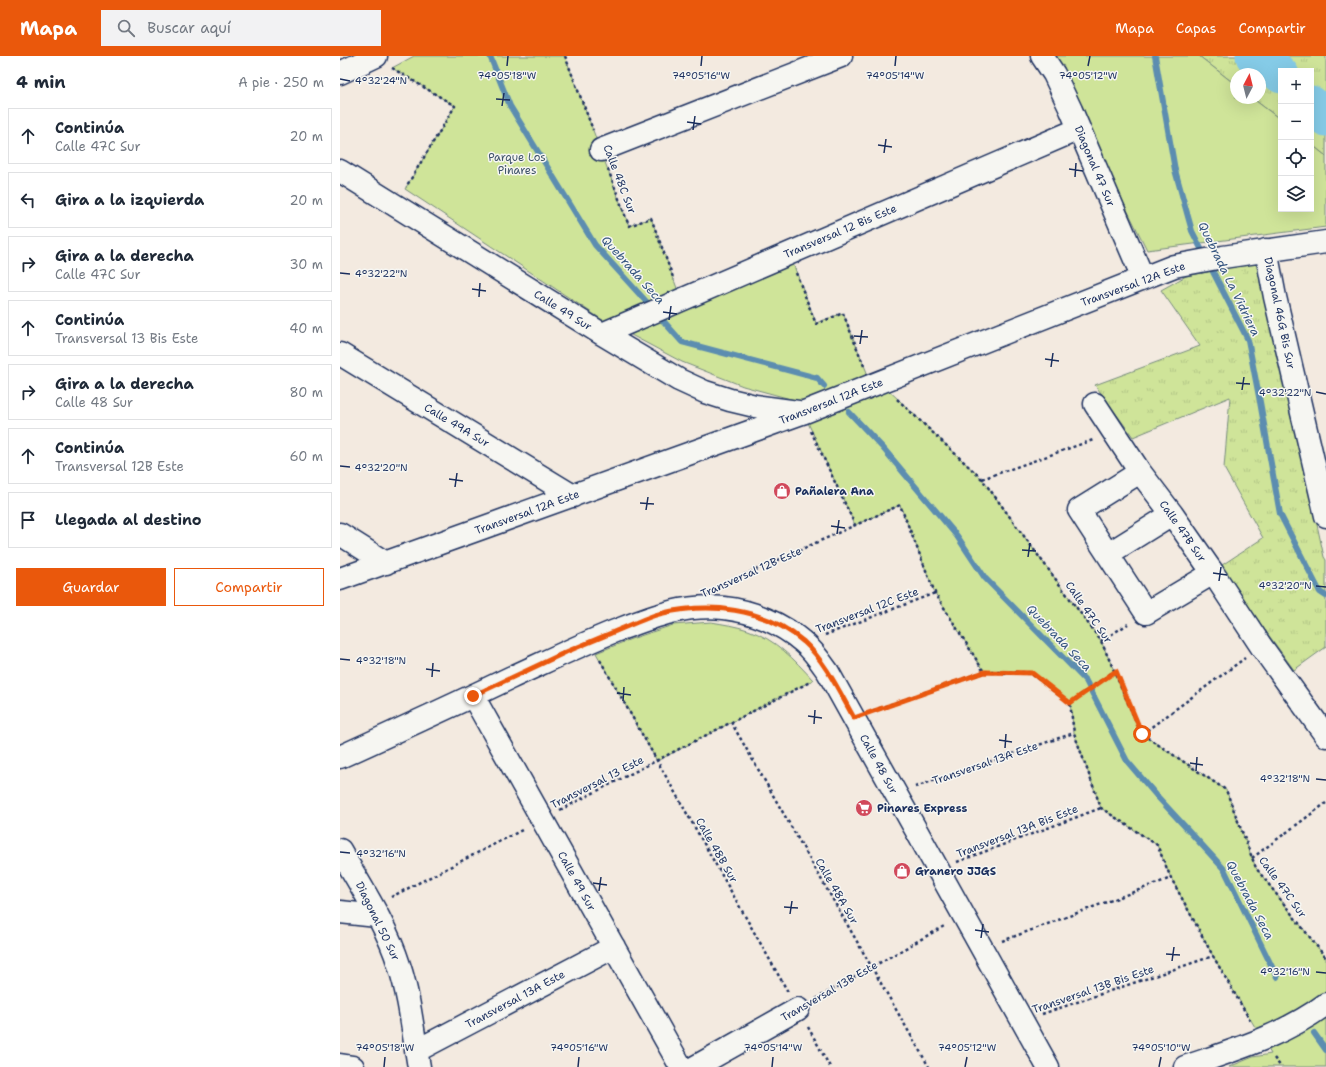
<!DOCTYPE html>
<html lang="es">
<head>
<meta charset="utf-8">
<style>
	body { margin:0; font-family:"Shantell Sans",sans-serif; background:#f2f2f3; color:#1f2937 }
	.controls { position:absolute; right:12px; top:12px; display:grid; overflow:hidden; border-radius:0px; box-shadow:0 4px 16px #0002 }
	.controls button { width:36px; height:36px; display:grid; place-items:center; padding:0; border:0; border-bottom:1px solid #e0e1e3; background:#fff; color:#1f2937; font:20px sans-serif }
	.compass { position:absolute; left:890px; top:12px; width:36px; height:36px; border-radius:50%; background:#fff; box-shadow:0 4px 16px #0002; rotate:7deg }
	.stop { position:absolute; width:12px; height:12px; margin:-9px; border:3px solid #ea580c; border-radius:50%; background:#fff }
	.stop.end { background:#ea580c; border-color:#fff; box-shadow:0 1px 4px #0008 }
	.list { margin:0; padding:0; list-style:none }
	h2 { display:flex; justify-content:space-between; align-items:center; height:52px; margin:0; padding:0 16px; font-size:17px }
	h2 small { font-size:13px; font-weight:400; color:#747a83 }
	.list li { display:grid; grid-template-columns:26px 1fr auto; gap:12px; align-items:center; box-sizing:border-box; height:56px; margin:0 8px 8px; padding:0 8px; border:1px solid #e0e1e3; border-radius:0px }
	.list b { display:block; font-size:15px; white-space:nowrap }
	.list p { margin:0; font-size:13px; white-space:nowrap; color:#747a83 }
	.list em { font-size:13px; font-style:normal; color:#747a83 }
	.actions { display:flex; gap:8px; padding:12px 16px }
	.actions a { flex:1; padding:9px 0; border:1px solid #ea580c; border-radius:0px; text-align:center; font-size:14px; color:#ea580c }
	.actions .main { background:#ea580c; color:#fff }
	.icon { flex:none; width:22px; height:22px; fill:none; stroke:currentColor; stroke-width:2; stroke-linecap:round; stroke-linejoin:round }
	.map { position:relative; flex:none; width:986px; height:1011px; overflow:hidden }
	header { display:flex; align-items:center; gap:24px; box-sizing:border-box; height:56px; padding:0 20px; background:#ea580c; color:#fff }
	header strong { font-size:19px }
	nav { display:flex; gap:22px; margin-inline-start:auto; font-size:14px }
	.search { width:280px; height:36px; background:#f2f2f3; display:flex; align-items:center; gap:10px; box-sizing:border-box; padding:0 14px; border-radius:0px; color:#747a83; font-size:15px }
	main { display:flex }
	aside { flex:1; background:#fff }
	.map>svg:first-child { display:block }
</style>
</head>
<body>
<header>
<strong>Mapa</strong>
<div class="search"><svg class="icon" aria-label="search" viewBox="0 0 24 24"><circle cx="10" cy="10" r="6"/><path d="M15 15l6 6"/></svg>Buscar aquí</div>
<nav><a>Mapa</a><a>Capas</a><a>Compartir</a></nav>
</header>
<main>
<aside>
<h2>4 min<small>A pie · 250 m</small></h2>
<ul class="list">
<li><svg class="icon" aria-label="ahead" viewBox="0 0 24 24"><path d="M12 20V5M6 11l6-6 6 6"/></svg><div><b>Continúa</b><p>Calle 47C Sur</p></div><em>20 m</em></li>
<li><svg class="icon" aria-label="left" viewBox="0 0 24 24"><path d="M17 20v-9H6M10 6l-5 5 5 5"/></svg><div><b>Gira a la izquierda</b></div><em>20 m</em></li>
<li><svg class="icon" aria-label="right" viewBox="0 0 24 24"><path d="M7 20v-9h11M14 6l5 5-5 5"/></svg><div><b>Gira a la derecha</b><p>Calle 47C Sur</p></div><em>30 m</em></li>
<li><svg class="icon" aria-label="ahead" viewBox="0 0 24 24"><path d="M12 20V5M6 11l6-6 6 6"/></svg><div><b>Continúa</b><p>Transversal 13 Bis Este</p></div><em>40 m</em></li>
<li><svg class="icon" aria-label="right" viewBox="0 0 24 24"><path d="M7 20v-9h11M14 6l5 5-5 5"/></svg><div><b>Gira a la derecha</b><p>Calle 48 Sur</p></div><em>80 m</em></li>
<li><svg class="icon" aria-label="ahead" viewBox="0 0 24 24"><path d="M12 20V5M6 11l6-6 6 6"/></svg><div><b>Continúa</b><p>Transversal 12B Este</p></div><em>60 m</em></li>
<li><svg class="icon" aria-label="arrive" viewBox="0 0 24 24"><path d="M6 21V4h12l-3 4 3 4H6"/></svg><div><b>Llegada al destino</b></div></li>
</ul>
<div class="actions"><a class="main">Guardar</a><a>Compartir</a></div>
</aside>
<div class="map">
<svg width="986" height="1011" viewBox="0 0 986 1011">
	<defs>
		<pattern id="grass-tufts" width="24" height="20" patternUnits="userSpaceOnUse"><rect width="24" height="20" fill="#cfe499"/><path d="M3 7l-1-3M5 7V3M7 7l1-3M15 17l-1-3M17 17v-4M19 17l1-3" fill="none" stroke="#b1c486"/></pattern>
	</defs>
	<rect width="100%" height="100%" fill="#f3eae0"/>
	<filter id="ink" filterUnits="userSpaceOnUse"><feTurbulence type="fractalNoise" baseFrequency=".025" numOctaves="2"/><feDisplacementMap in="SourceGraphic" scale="8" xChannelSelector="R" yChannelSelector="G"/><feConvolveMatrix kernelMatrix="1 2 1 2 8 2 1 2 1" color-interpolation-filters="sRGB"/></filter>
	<g filter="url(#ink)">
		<path fill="url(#grass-tufts)" stroke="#758a7c" d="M859,0H986V100L971,88V15H941V64L912,42H920V18H896V29Z
			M920,206L984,501L986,504V591L954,614L879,511L923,482L884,412L890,341L793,381L755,329L860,290L821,234L846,220Z"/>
		<path fill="#cfe499" stroke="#758a7c" d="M74,0H225L289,170L311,162L341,243L449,197L476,267L503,257L532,329L540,326L642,423L761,585L802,678L886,734L916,812L986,902V1011H889L913,1001L931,998L873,900L831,822L817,789L761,752L734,677L730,647L691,617L644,616L595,537L560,449L515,469L458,345L403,330L342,306L261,263L65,133L115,50L52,12Z
			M711,0H859L896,29V42H912L941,64V153H971V88L986,100V171L807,194Z
			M371,566C383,568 396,570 408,574C435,583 454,603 473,624L317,705L256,597L291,583L333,569Z"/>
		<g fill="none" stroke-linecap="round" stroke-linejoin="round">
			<path stroke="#5b8db0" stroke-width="6" d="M150,0L170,50L255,189L312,252
				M815,0L835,114L852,175L908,284L920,346L940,458L980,536L986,540
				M318,259L342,286L477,322L484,330
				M509,356L543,392L617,480L645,522L746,625L787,705L816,739L884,813L937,921
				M974,977L986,994"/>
			<path stroke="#85cbe7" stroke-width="37" d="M914,0L931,9L941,19
				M971,48L986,62"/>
			<g stroke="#1b2f5e" stroke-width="25">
				<path id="minor" d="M702,0L714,18L731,54L803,222
					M0,17L36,0
					M261,94L501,0
					M0,115L262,278L339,324L365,336L390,344L415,350L458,356
					M926,194L935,241L986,460
					M262,278L739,73
					M0,298L233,440
					M755,348L800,416L832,458L873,517L921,590L986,680
					M800,416L739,454L806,557L873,517
					M0,478L46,507
					M768,498L832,458
					M0,523L462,357L834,210L883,201L986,186
					M133,640L341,1011
					M0,701C57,675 114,649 170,622C205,606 240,589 275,575C312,561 343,548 384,552C412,555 441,567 463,586C473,594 481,606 488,616L708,1011
					M0,794C20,829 47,870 59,909C70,942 73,977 79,1011
					M0,856L37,860
					M76,995L274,891
					M0,1009L13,1011
					M355,1011L458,953
					M845,1011C894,994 943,980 986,948"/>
			</g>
			<path stroke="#1b2f5e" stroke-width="2.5" stroke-dasharray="3 3" stroke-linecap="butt" d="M225,0L253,74
				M52,12L115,50L66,131
				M268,113L289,170L311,162L334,224
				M456,217L476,268L503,257L524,310
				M557,343L642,423L761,585L802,678L886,734L916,812L986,902
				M471,375L515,469
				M642,423L753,384
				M382,529L560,449L595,537L644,616L691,617L730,647L734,677L761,752L817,789L831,822L873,900L911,966
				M485,579L595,537
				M761,585L788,568
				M260,604L448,936
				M730,647L775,615
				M533,655L644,616
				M391,666L589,1011
				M802,678L905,602
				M575,731L734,677
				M220,754L470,626
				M912,802L986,747
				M617,806L761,752
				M51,841L184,773
				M662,885L831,822
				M476,943L606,869
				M702,958L873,900
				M468,971L490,1011
				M934,1002L941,1011"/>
			<use href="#minor" stroke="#f6f6f2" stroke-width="22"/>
		</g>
	</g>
	<g fill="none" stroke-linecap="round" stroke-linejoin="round" filter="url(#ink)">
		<path stroke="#ea580c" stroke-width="5" d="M133,640C164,625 195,611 226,596C247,587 267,579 288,570C298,566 308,561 319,558C369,546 423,551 464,586C485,605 500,637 514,662L644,616L692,617L730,647L776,615L802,678"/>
	</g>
	<path fill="none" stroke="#1b2f5e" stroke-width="1.5" d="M167,10L168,0M361,10L362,0M555,10L556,0M748,10L750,0M0,23L10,25M156,43L170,44M162,50L164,37M347,66L361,68M353,74L355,60M538,89L552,91M544,97L546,83M729,113L743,115M735,121L736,107M0,217L10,218M132,233L146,235M139,241L140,227M323,256L337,258M329,264L331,250M514,280L528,281M520,288L522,274M705,303L719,305M711,311L713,297M896,327L910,328M902,334L904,321M976,336L986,338M0,410L10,411M109,423L123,425M115,431L117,417M300,447L314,448M306,454L308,441M491,470L505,472M497,478L499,464M682,494L696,495M688,501L690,487M873,517L887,519M879,525L881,511M976,530L986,531M0,603L10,604M86,613L100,615M92,621L93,607M277,637L291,639M283,645L284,631M468,660L482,662M474,668L475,654M659,684L672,686M665,692L666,678M850,707L863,709M856,715L857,701M976,723L986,724M0,796L10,797M253,827L267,829M259,835L261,821M444,851L458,852M450,858L452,845M635,874L649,876M641,882L643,868M826,898L840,899M832,905L834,891M976,916L986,917M44,1011L45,1001M238,1011L239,1001M432,1011L433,1001M625,1011L627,1001M819,1011L821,1001"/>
	<defs>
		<g id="shop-disc" transform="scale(0.9)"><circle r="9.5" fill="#d1495b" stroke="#f6f6f2"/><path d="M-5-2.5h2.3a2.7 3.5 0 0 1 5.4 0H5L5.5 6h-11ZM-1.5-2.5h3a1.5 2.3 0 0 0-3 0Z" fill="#fff"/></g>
		<g id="supermarket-disc" transform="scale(0.9)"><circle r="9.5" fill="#d1495b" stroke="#f6f6f2"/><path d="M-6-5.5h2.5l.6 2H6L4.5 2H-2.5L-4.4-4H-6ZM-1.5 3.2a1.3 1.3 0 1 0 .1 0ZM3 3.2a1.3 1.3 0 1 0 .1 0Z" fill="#fff"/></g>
	</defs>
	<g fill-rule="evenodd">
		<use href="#shop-disc" x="442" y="435"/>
		<use href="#supermarket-disc" x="524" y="752"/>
		<use href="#shop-disc" x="562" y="815"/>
	</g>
	<g text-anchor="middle" stroke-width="3" stroke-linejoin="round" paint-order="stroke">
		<g font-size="11" fill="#3f536a" stroke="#f6f6f2">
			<text x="177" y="105">Parque Los<tspan x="177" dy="13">Pinares</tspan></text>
		</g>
		<g font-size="11" fill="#1b2f5e" stroke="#f6f6f2">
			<text transform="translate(755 110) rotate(67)" y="4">Diagonal 47 Sur</text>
			<text transform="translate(280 123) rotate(69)" y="4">Calle 48C Sur</text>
			<text transform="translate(500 175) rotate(-23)" y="4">Transversal 12 Bis Este</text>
			<text transform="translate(793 228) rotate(-20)" y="4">Transversal 12A Este</text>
			<text transform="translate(223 254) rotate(32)" y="4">Calle 49 Sur</text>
			<text transform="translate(940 257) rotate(78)" y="4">Diagonal 46G Bis Sur</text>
			<text transform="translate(491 345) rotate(-21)" y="4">Transversal 12A Este</text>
			<text transform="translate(117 369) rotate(31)" y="4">Calle 49A Sur</text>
			<text transform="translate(187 456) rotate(-20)" y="4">Transversal 12A Este</text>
			<text transform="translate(843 475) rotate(55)" y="4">Calle 47B Sur</text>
			<text transform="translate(411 516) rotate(-24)" y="4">Transversal 12B Este</text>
			<text transform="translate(527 554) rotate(-21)" y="4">Transversal 12C Este</text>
			<text transform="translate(749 556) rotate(55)" y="4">Calle 47C Sur</text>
			<text transform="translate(645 707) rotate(-19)" y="4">Transversal 13A Este</text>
			<text transform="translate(539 708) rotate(61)" y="4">Calle 48 Sur</text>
			<text transform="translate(257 726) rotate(-27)" y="4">Transversal 13 Este</text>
			<text transform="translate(677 775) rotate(-21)" y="4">Transversal 13A Bis Este</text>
			<text transform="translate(377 794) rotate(60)" y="4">Calle 48B Sur</text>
			<text transform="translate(237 825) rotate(61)" y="4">Calle 49 Sur</text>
			<text transform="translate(943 831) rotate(54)" y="4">Calle 47C Sur</text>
			<text transform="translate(497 835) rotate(60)" y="4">Calle 48A Sur</text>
			<text transform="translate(38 865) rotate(64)" y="4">Diagonal 50 Sur</text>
			<text transform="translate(753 933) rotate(-19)" y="4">Transversal 13B Bis Este</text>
			<text transform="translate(489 935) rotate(-30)" y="4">Transversal 13B Este</text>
			<text transform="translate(175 943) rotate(-28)" y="4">Transversal 13A Este</text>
		</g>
		<g font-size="11" font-weight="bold" fill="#1b2f5e" stroke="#f6f6f2" text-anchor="start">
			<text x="455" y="439">Pañalera Ana</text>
			<text x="537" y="756">Pinares Express</text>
			<text x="575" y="819">Granero JJGS</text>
		</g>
		<g font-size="12" font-style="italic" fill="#365680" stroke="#f6f6f2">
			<text transform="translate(293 214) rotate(48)" y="4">Quebrada Seca</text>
			<text transform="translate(889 223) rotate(64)" y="4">Quebrada La Vidriera</text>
			<text transform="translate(719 582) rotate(46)" y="4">Quebrada Seca</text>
			<text transform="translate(910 844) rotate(62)" y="4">Quebrada Seca</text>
		</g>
	</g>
	<g font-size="10" text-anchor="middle" fill="#1b2f5e" stroke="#f6f6f2" stroke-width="3" stroke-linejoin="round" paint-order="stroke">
		<text x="167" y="23">74°05'18"W</text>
		<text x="361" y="23">74°05'16"W</text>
		<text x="555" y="23">74°05'14"W</text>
		<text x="748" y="23">74°05'12"W</text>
		<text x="41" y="28">4°32'24"N</text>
		<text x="41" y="221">4°32'22"N</text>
		<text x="945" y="340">4°32'22"N</text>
		<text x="41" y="415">4°32'20"N</text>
		<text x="945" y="533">4°32'20"N</text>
		<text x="41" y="608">4°32'18"N</text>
		<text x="945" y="726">4°32'18"N</text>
		<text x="41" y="801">4°32'16"N</text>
		<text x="945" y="919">4°32'16"N</text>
		<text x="45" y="995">74°05'18"W</text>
		<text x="239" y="995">74°05'16"W</text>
		<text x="433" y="995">74°05'14"W</text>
		<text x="627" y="995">74°05'12"W</text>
		<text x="821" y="995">74°05'10"W</text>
	</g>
</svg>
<div class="controls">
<button>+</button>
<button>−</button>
<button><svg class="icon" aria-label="locate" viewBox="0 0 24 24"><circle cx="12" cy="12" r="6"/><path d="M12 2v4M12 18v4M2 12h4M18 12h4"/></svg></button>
<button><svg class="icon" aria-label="layers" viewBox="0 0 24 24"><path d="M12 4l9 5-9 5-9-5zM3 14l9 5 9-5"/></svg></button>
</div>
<svg class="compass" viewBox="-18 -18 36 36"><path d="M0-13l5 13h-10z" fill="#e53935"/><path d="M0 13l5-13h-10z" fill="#747a83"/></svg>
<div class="stop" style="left:802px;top:678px"></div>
<div class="stop end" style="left:133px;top:640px"></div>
</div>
</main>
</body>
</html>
